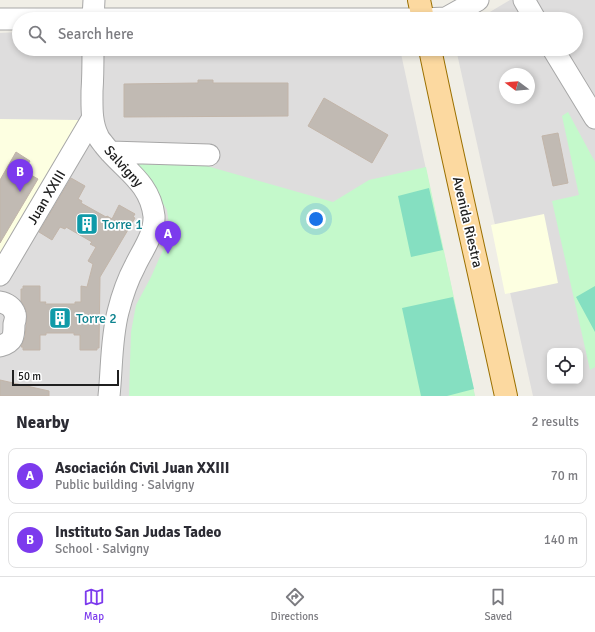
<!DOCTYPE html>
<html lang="en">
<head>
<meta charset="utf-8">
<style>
	body { margin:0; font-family:Signika,sans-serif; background:#f2f2f3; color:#2b2b33 }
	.controls { position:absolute; right:12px; bottom:12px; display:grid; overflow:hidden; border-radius:8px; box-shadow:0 2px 6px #0003 }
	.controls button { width:36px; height:36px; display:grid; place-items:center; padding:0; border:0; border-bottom:1px solid #e1e1e2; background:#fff; color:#2b2b33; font:20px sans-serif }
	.compass { position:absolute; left:499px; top:68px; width:36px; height:36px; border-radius:50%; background:#fff; box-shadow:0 2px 6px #0003; rotate:286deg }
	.scale { position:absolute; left:12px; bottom:10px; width:107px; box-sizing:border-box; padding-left:4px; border:2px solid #202020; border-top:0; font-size:11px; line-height:14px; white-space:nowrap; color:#202020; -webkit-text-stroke:3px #fff; paint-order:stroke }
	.you { position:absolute; left:316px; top:219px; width:14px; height:14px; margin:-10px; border:3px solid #fff; border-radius:50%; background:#1a73e8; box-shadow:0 0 0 6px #1a73e833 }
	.badge { display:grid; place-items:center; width:26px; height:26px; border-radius:50%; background:#7c3aed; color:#fff; font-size:13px; font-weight:700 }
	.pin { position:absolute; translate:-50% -33px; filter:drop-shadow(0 1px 2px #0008) }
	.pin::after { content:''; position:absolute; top:21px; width:14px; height:12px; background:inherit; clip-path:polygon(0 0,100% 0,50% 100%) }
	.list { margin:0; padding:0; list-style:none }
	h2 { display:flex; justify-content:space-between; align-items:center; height:52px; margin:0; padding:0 16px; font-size:17px }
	h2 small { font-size:13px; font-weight:400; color:#7c7c81 }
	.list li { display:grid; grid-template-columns:26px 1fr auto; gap:12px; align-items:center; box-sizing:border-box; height:56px; margin:0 8px 8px; padding:0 8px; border:1px solid #e1e1e2; border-radius:8px }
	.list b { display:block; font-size:15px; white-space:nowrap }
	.list p { margin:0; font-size:13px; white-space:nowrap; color:#7c7c81 }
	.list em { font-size:13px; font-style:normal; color:#7c7c81 }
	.icon { flex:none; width:22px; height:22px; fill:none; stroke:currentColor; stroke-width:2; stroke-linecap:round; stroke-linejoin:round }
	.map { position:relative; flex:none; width:595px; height:396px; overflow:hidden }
	.search { position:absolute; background:#fff; box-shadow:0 2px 6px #0003; left:12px; right:12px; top:12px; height:44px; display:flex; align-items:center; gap:10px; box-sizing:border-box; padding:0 14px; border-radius:22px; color:#7c7c81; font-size:15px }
	.sheet { height:180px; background:#fff }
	nav { display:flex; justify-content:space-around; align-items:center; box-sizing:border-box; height:56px; border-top:1px solid #e1e1e2; background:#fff; font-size:11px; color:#7c7c81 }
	nav a { display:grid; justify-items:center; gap:2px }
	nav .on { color:#7c3aed }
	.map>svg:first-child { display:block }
</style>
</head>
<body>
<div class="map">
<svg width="595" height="396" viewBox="0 0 595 396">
	<rect width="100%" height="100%" fill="#f0eee6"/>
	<path fill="#dedddd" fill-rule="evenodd" d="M510,0H595V396H533L456,49H576V19H478ZM505,74H529V98H505ZM550,351H580V381H550Z
		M19,32V49H400L475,396H0V33Z"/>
	<path fill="#fdffe1" d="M0,119L79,120V128L0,257Z
		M544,214L558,283L505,294L491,225Z"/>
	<path fill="#c4f9cb" d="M568,112L595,162V367L590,370L552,201L579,195L562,116Z
		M130,164L207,166L333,202L369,180L426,167L475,396H129L131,332L136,305L151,277L166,243L169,224L167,210L153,188Z"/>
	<path fill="#85dfc1" d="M429,188L443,250L411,257L398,196Z
		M595,286V332L576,297Z
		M453,297L474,389L447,396H421L402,308Z"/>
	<path fill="#c1bab3" stroke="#c2b5a9" d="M198,80H213V83H288V116L124,117V84L198,83Z
		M324,98L388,135L372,163L308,126Z
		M558,133L568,183L553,186L542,136Z
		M16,152L30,161L24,171L38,179L0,243V180Z
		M71,178L85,186L78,199L82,201L81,203L106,217L107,216L112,219L119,205L135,214L133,217L135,218L100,277L99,348H97V350H80V335H74V333H46V335H40V350H23V347H21L25,337L27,316L25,307L21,301V289H23V286H40V302H46L45,304H75V302H81V286L87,287L93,264L88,261L96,247L90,244L92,242L66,227L65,229L60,227L52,240L39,232Z
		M0,380L49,391V396H0Z"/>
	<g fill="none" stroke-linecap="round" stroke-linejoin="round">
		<g stroke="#a7a7a7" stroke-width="23">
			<path id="minor" d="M524,0L535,19
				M0,19H423L446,18L478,0
				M93,19L94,0
				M93,49C93,63 93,77 92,91C92,106 91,122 98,136C99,139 103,143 105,146C124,170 150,182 154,216C155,234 142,251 135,266C127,281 122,296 118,312C111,339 112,368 109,396
				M553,49L595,118
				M110,152L209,155
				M0,275L92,119
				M0,302C6,303 13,307 15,314C16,316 15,321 14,324C14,336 14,342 0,346"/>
		</g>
		<g stroke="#9b7001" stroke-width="24">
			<path id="major" d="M419,0L423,19
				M430,49C454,165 481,280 506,396"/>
		</g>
		<use href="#minor" stroke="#fff" stroke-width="21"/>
		<use href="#major" stroke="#fcd9a0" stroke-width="22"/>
	</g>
	<defs>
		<g id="building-square" transform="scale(1.15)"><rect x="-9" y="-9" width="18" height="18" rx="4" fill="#0f9aa8" stroke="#fff"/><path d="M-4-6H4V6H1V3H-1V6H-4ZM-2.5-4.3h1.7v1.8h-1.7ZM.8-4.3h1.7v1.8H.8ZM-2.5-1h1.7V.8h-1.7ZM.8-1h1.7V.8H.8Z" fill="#fff"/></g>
	</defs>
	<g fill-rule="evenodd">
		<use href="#building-square" x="87" y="224"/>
		<use href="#building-square" x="60" y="318"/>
	</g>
	<g text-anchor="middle" stroke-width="3.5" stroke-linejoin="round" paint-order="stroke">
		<g font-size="14" fill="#202020" stroke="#fff">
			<text transform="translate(124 166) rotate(48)" y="5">Salvigny</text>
			<text transform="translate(46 197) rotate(-59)" y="5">Juan XXIII</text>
			<text transform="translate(468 222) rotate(77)" y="5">Avenida Riestra</text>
		</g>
		<g font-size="14" fill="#0d838f" stroke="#fff" text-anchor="start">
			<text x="102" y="229">Torre 1</text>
			<text x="76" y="323">Torre 2</text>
		</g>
	</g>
</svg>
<div class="controls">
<button><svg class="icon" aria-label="locate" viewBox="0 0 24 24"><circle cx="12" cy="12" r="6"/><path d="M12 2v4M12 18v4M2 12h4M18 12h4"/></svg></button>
</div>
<svg class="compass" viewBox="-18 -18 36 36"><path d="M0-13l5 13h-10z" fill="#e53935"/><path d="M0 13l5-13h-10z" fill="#7c7c81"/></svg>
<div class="scale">50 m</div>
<div class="you"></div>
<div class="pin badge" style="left:168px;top:254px">A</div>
<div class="pin badge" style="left:20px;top:192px">B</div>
<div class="search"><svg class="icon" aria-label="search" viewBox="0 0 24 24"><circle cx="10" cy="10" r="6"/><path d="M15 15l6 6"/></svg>Search here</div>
</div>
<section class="sheet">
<h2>Nearby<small>2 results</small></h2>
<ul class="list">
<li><span class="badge">A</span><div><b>Asociación Civil Juan XXIII</b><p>Public building · Salvigny</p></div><em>70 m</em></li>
<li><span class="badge">B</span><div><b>Instituto San Judas Tadeo</b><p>School · Salvigny</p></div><em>140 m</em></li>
</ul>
</section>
<nav>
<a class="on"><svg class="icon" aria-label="map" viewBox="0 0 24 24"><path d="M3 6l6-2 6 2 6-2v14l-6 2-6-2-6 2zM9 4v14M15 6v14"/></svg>Map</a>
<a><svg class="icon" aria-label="directions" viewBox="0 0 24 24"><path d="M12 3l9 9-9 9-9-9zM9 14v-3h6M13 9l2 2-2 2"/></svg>Directions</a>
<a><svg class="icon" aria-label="saved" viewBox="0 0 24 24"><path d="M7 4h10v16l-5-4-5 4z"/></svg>Saved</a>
</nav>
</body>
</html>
